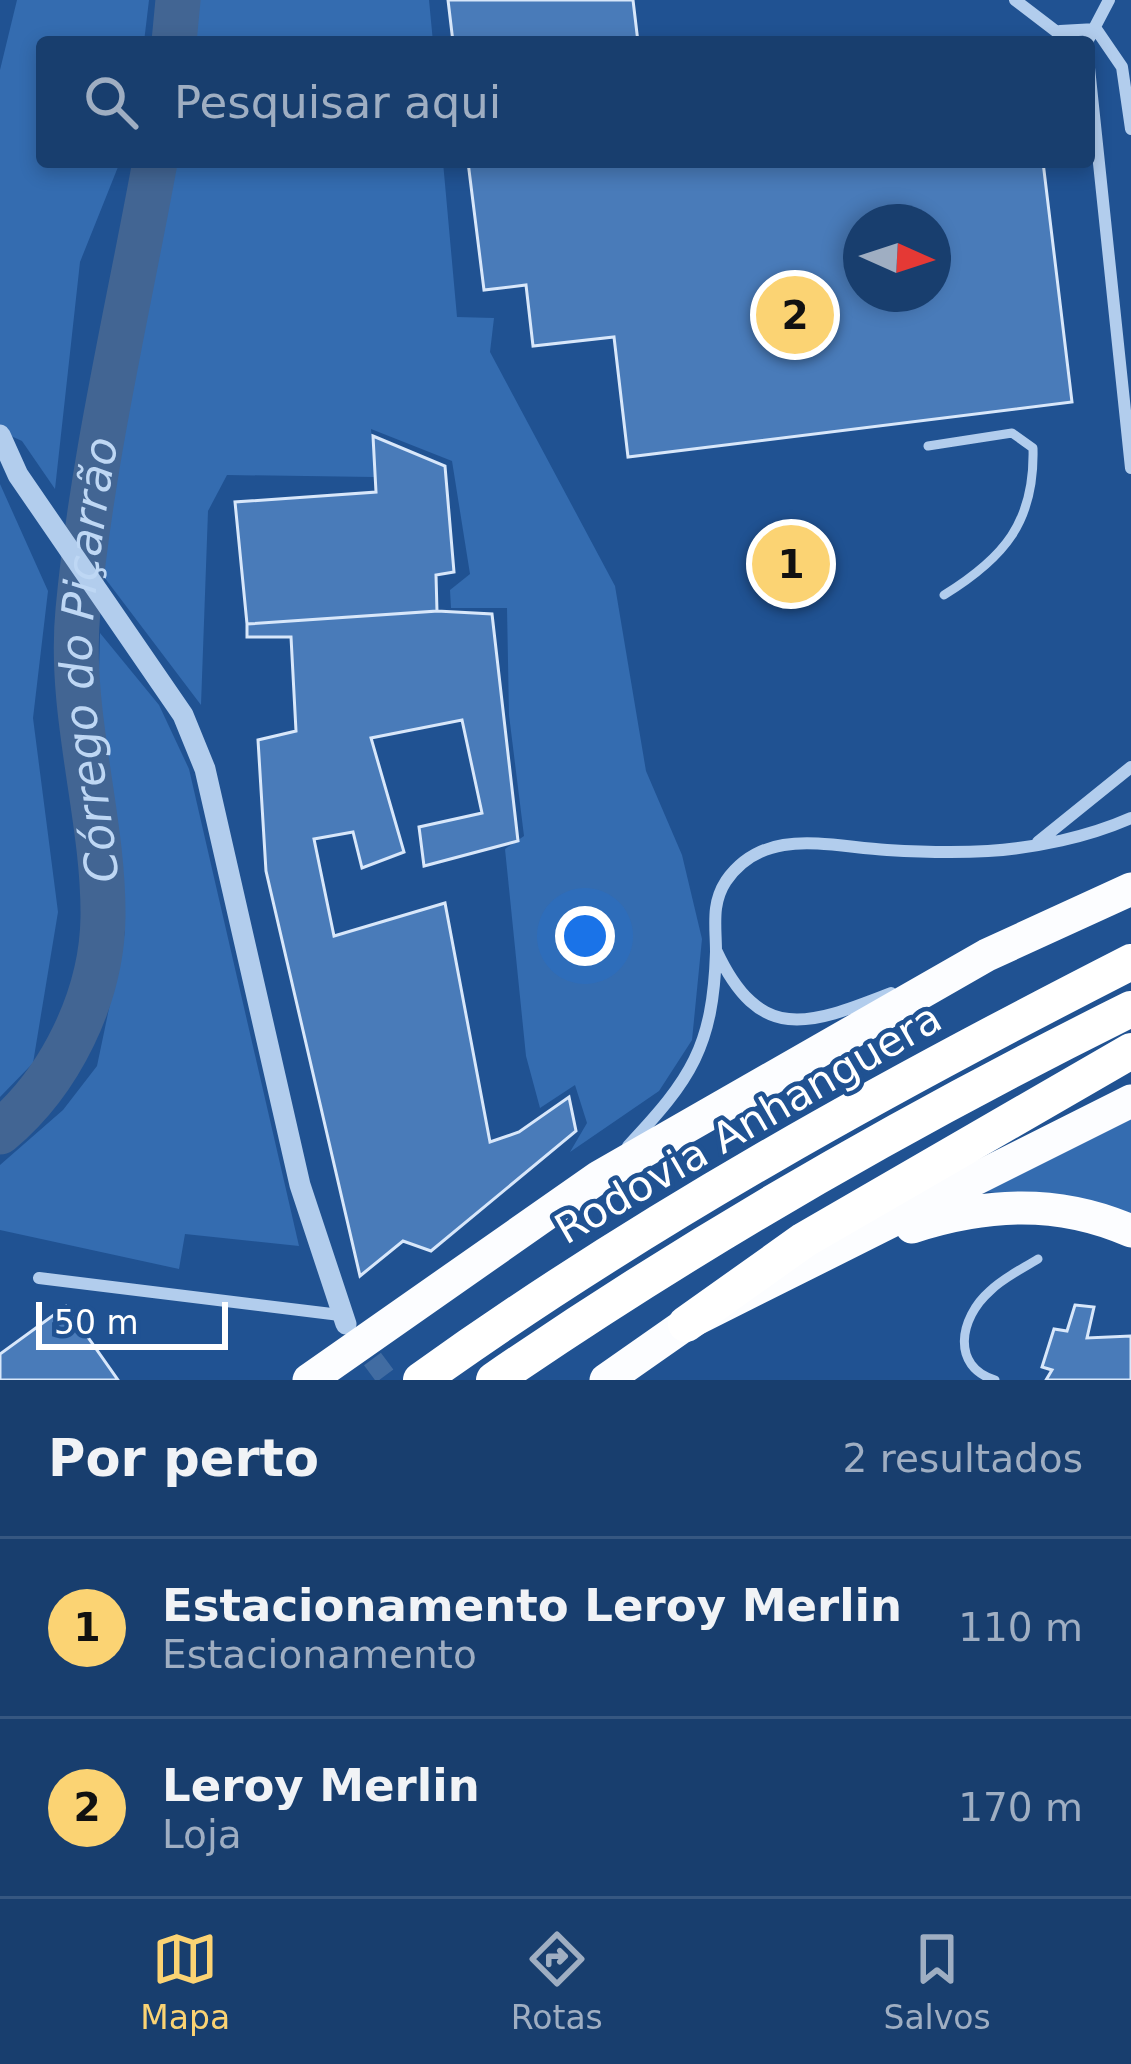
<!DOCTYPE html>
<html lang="pt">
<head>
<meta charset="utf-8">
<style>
	body { margin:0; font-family:"DejaVu Sans",sans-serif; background:#214573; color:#f1f3f6 }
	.compass { position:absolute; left:843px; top:204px; width:108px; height:108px; border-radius:50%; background:#183e6e; box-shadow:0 6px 18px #0003; rotate:93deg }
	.scale { position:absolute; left:36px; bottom:30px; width:192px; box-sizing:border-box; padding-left:12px; border:6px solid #fff; border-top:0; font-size:33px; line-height:42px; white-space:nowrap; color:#fff; -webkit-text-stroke:9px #205292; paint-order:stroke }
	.you { position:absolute; left:585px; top:936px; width:42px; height:42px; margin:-30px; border:9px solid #fff; border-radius:50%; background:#1a73e8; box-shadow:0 0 0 18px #1a73e833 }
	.badge { display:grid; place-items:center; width:78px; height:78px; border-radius:50%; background:#fbd373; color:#111; font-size:39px; font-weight:700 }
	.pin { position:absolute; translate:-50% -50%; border:6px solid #fff; box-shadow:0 3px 12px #0006 }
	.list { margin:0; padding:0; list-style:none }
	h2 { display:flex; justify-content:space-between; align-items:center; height:156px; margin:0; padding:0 48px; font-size:51px }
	h2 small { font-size:39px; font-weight:400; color:#9faec2 }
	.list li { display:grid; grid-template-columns:78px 1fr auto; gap:36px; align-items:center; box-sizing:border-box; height:180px; padding:0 48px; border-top:3px solid #365781 }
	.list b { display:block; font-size:45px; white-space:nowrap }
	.list p { margin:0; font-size:39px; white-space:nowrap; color:#9faec2 }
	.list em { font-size:39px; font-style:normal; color:#9faec2 }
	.icon { flex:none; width:66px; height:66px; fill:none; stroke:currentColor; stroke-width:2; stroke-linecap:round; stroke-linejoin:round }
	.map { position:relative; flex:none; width:1131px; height:1380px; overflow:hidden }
	.search { position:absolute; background:#183e6e; box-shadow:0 6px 18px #0003; left:36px; right:36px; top:36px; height:132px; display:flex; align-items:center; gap:30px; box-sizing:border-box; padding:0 42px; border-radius:12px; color:#9faec2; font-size:45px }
	.sheet { height:516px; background:#183e6e }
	nav { display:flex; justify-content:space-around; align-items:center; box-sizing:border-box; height:168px; border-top:3px solid #365781; background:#183e6e; font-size:33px; color:#9faec2 }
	nav a { display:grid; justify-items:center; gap:6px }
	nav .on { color:#fbd373 }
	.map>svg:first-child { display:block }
</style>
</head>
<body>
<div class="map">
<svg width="1131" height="1380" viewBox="0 0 1131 1380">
	<rect width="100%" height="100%" fill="#205292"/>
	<path fill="#346cb0" d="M17,0H149L144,42H42V162H120L80,262L55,489L22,441L0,431V70Z
		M195,0H429L433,42H189Z
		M171,162H443L457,317L494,318L490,352L615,586L646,771L682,855L702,939L692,1040L659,1091L570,1152L587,1123L575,1085L540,1108L526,1056L505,849L524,836L509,715L507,608H451L450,590L470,574L452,461L371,429L375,477L227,475L208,511L201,705L98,569Z
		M0,484L48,591L33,718L58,912L33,1063L0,1097Z
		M100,633L159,705L189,769L299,1246L185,1234L179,1269L0,1230V1165L63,1110L97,1066L125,932L97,741Z
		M1131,1117V1220L985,1191Z"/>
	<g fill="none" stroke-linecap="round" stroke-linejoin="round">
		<g stroke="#426593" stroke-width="45">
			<path d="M174,42L178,0"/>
			<path id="s1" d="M0,1132C60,1082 102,997 103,917C104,817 68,713 78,610C92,460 128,310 155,162"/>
		</g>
	</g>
	<path fill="#497bb9" stroke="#d8e7fa" stroke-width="3" fill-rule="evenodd" d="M448,0H633L638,42H453Z
		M468,162H1043L1072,402L628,457L614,337L533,346L526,285L484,290ZM861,222H933V294H861Z
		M373,436L445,466L454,572L436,575L437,611L247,624L235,502L376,492Z
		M437,611L492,614L518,841L424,866L419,827L482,813L462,720L371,738L404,852L362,868L353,832L314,839L334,936L445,903L490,1142L519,1132L569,1097L576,1131L431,1251L403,1241L360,1276L266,871L258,740L296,731L291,637H247V624Z
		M1075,1305L1094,1307L1087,1338L1131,1336V1380H1046L1052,1370L1042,1367L1054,1329L1067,1331Z
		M66,1306L118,1380H0V1354Z"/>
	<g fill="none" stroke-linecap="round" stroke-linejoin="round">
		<path stroke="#416ca2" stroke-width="21" stroke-dasharray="21 10" stroke-linecap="butt" d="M354,1334L388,1380"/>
		<path stroke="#b2cded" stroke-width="9" d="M928,446L1012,433L1033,448C1035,522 1004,558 944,595
			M995,1380C951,1367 959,1318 990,1291C1003,1278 1022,1269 1038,1259"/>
		<path stroke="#b2cded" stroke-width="12" d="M1015,0L1070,42
			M1060,31L1096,29L1122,67L1131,129
			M1087,42L1109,0
			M1089,68L1131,468
			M1038,842L1131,767
			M716,950C760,1045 809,1025 891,993
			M628,1146C691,1079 713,1047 716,952C716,926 711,904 726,881C765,825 830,847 887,850C921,852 955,853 988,851C1036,848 1088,837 1131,818
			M39,1278L340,1315"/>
		<path stroke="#b2cded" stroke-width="21" d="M0,435L18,475L183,715L205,769L300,1185L346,1324"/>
		<path stroke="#fcfdff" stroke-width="33" d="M912,1227C986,1203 1058,1199 1131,1231
			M309,1380L599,1177L987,955L1131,889
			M606,1380L686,1324L1131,1101"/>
		<path stroke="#fff" stroke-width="36" d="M686,1324L804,1240L1131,1051
			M421,1380C644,1220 886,1087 1131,962
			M494,1380C698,1240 909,1119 1131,1009"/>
	</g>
	<g text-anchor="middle" stroke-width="9" stroke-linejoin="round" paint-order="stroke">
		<g font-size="42" fill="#fff" stroke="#205292">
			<text transform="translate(748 1123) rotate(-30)" y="15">Rodovia Anhanguera</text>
		</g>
		<g font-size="45" font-style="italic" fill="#bed7f4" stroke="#205292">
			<text dy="16" stroke="none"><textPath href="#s1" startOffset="504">Córrego do Piçarrão</textPath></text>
		</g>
	</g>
</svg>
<svg class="compass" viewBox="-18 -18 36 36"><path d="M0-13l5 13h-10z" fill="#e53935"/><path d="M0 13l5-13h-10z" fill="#9faec2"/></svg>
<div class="scale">50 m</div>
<div class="you"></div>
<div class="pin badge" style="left:791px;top:564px">1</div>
<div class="pin badge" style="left:795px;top:315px">2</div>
<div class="search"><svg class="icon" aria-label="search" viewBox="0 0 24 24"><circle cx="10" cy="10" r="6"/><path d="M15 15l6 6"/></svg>Pesquisar aqui</div>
</div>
<section class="sheet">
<h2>Por perto<small>2 resultados</small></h2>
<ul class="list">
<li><span class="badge">1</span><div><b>Estacionamento Leroy Merlin</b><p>Estacionamento</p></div><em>110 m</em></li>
<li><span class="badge">2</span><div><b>Leroy Merlin</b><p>Loja</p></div><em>170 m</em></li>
</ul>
</section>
<nav>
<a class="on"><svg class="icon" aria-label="map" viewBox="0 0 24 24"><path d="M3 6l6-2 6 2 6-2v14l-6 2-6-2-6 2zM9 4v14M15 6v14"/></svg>Mapa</a>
<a><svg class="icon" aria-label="directions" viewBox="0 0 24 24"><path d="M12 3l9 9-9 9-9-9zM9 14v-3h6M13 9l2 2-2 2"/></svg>Rotas</a>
<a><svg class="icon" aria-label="saved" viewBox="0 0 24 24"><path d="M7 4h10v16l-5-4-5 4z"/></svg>Salvos</a>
</nav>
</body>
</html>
